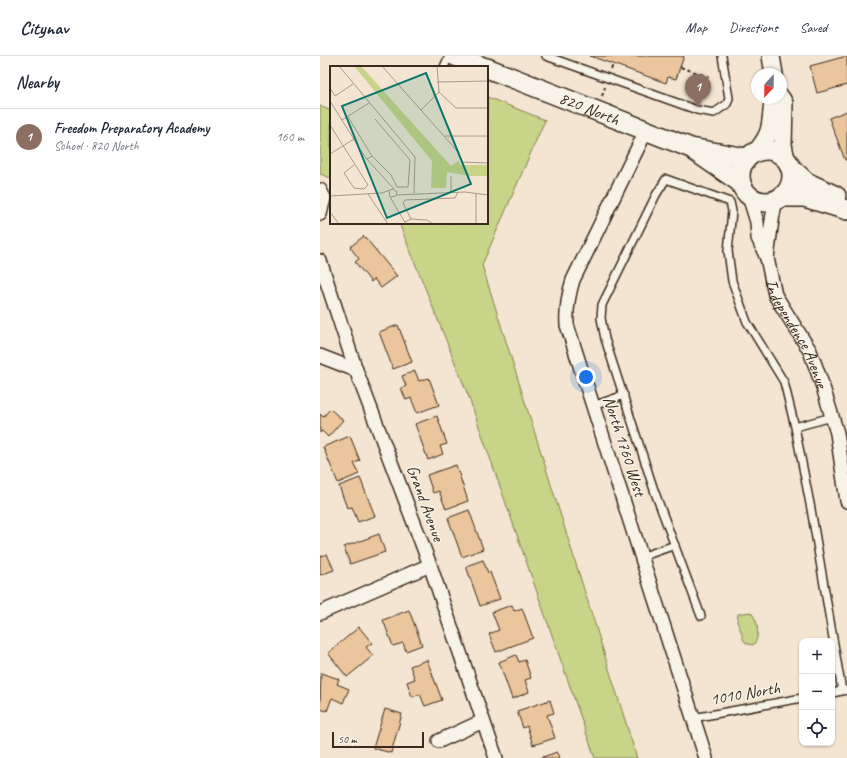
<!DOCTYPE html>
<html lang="en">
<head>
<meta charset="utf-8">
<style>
	body { margin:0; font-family:Caveat,sans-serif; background:#f2f2f3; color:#1f2937 }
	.controls { position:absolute; right:12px; bottom:12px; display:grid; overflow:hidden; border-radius:8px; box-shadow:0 1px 3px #0004 }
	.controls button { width:36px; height:36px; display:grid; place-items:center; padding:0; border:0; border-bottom:1px solid #e0e1e3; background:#fff; color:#1f2937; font:20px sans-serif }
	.compass { position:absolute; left:431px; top:12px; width:36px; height:36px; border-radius:50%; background:#fff; box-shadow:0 1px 3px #0004; rotate:202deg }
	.scale { position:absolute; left:12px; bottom:10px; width:92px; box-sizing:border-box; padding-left:4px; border:2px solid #3b2a1e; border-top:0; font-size:11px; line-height:14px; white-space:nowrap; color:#3b2a1e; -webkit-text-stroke:3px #f7f3e8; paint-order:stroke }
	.you { position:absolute; left:266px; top:321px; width:14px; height:14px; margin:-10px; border:3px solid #fff; border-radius:50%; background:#1a73e8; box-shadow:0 0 0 6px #1a73e833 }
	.badge { display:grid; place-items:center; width:26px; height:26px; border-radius:50%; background:#3b2a1e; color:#fff; font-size:13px; font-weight:700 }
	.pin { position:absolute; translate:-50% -33px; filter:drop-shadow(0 1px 2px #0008) }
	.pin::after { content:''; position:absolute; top:21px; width:14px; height:12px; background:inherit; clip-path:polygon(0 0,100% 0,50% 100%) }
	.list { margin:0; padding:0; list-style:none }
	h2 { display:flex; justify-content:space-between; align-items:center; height:52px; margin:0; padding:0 16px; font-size:17px }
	h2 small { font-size:13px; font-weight:400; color:#747a83 }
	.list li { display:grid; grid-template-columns:26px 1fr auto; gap:12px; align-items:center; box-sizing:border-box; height:56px; padding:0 16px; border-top:1px solid #e0e1e3 }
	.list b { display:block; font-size:15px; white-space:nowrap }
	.list p { margin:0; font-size:13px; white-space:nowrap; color:#747a83 }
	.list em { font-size:13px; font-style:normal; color:#747a83 }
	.icon { flex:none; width:22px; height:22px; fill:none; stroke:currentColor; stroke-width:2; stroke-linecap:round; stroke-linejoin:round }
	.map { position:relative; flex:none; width:527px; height:702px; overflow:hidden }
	header { display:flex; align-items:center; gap:24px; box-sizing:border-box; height:56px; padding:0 20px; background:#fff; border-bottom:1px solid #e0e1e3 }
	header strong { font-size:19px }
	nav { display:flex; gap:22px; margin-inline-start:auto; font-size:14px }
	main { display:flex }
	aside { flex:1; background:#fff }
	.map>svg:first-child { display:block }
</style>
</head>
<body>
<header>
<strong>Citynav</strong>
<nav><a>Map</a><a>Directions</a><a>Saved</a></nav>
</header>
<main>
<aside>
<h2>Nearby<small></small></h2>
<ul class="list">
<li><span class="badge" style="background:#8d6e63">1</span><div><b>Freedom Preparatory Academy</b><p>School · 820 North</p></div><em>160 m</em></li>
</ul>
</aside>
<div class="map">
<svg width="527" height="702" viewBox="0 0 527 702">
	<rect width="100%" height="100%" fill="#f3e5d1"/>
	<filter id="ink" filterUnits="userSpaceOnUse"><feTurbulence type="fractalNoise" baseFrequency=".025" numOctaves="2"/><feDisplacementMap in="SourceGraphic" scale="8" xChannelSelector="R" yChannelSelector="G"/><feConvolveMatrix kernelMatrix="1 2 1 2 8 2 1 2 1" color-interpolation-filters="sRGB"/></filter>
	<g filter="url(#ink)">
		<path fill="#c8d487" stroke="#827f52" d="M167,41L225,64L162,209L317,702H275L148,339L79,167H167Z
			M0,50L11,55V122L0,118Z
			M430,556C438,562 441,582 433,589C423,588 423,583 421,575C420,572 418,569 417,566L418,558Z"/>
		<path fill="#ebc59b" stroke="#3b2a1e" d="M270,0H364L356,23L348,21L346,27Z
			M527,0V29L497,37L490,10Z
			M527,55V104H525L509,62Z
			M44,180L77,220L61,232L54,223L51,226L35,206L39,203L30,191Z
			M78,269L92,306L73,313L59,276Z
			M95,315L99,325L109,322L119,349L97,357L91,342L86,344L81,332L86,330L82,320Z
			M10,353L23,364L8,381L2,375L0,377V358L3,361Z
			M117,360L127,388L120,390L123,398L108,404L95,368Z
			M30,380L40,405L34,407L39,418L18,427L3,391Z
			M136,409L148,445L126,453L119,435L113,437L107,419Z
			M40,422L55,460L38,466L32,451L27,452L19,430Z
			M149,454L163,493L142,501L128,462Z
			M59,478L65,496L30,508L24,491Z
			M7,498L14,514L0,519V501Z
			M163,504L168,517L170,516L180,543L160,550L146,510Z
			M192,549L194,555L202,552L213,582L176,596L169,578L179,574L172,556Z
			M89,554L102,589L86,595L83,587L73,590L63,564Z
			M39,571L52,587L46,591L53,600L27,621L8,597Z
			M196,599L199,606L205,604L211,622L205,624L209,636L192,643L179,606Z
			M107,604L122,644L105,650L100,638L92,641L87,626L95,623L90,610Z
			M1,617L19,623L17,628L29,633L23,647L12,642L7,655L0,653Z
			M230,644L234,657L227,659L235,682L213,689L207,670L203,672L197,655Z
			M65,653L82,658L71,697L53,692Z
			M237,696L239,702H220Z"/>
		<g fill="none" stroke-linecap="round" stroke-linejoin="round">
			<g stroke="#3b2a1e" stroke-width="10">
				<path id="service" d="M226,0L377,54L394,57L407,48L409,42L402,0
					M124,11L129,0
					M273,350L304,339
					M512,361L475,371L491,453L522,635
					M321,501L355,489
					M381,560L334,434L285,283L281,262L282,249L336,139L346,123L410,146L412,155L408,195L412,225L427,266L464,326L475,371
					M512,637L527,634
					M373,662L482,642"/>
			</g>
			<g stroke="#3b2a1e" stroke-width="16">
				<g id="minor">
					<path d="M326,75L253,224C248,240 246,253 247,269L386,702"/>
					<path d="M0,134L4,142L0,158"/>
					<path id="s1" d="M429,140L437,166L438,182L447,202L455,239L490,295L502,328L517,377L527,445"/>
					<path d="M447,202C450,182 451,163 456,144"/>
					<path d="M0,205L36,314L110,509L176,702"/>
					<path d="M0,300L36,314"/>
					<path d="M0,557L110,509"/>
					<path d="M119,685L163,665"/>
				</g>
			</g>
			<g stroke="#3b2a1e" stroke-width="20">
				<path id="tertiary" d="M451,0L454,18
					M461,42L464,47L463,89L466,103
					M437,95C453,75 450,69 453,46"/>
			</g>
			<g stroke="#3b2a1e" stroke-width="22">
				<g id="secondary">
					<path d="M135,0L163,11"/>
					<path id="s2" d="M167,12L371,92L426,102"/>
					<circle cx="446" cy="120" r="26"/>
					<path d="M376,96L421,127"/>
					<path d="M470,111L486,126L516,140"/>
					<path d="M461,141H484L527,154"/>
				</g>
			</g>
			<path stroke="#3b2a1e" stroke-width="2" stroke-dasharray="4 3" stroke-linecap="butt" d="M360,11L389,21
				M291,14L293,8
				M282,40L285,31"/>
			<use href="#service" stroke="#f7f3e8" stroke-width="7"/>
			<use href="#minor" stroke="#f7f3e8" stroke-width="13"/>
			<use href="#tertiary" stroke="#f7f3e8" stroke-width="17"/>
			<use href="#secondary" stroke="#f7f3e8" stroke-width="19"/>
		</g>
	</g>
	<g text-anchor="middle" stroke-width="3" stroke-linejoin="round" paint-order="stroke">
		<g font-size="17" fill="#3b2a1e" stroke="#f7f3e8">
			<text dy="6" stroke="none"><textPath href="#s2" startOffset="110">820 North</textPath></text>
			<text dy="6" stroke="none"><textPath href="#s1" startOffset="147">Independence Avenue</textPath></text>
			<text transform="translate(305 390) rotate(72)" y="6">North 1760 West</text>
			<text transform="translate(106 447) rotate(70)" y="6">Grand Avenue</text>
			<text transform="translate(425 637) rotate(-10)" y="6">1010 North</text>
		</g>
	</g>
	<g transform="translate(10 10)">
		<rect width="158" height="158" fill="#f3e5d1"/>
		<path d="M24,0H31L121,100L128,95L131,99H158V110H139L117,106L116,122H101L102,95Z" fill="#c8d487"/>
		<path fill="none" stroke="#a99a89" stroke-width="1" d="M9,0L85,91L84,127M52,0L128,86L132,96L158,97M107,0L109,26M107,16L158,15M0,22L5,30L23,18M109,26L126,42H158M0,35L35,91L64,123M91,44L109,26M18,51L42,90L37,93M12,54L39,37M0,59L38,119L34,123L24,122L14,107L24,99M115,70H158M0,88L24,73M42,90L61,109L67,121H78L80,94L45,53M121,127V110M146,127V158M38,128L58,158M67,129L135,126L158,129M0,130L52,127L63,123L67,126L66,130L60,131L59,125M60,131L76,158M0,146L9,158M81,153L73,137L75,134L125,132L128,126M75,156L81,153L97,154L103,158"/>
		<path fill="#0f766e" fill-opacity="0.15" stroke="#0f766e" stroke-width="2" d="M96,7L141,118L57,152L12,40Z"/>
		<rect width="158" height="158" fill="none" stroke="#3b2a1e" stroke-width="2"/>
	</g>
</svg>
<div class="controls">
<button>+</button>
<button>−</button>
<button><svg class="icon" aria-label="locate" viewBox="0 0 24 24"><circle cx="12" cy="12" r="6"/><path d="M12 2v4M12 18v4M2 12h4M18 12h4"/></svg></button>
</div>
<svg class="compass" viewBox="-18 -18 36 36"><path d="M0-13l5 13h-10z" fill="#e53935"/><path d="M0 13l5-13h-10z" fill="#747a83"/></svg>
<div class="scale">50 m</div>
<div class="you"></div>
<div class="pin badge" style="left:378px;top:51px;background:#8d6e63">1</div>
</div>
</main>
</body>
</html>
